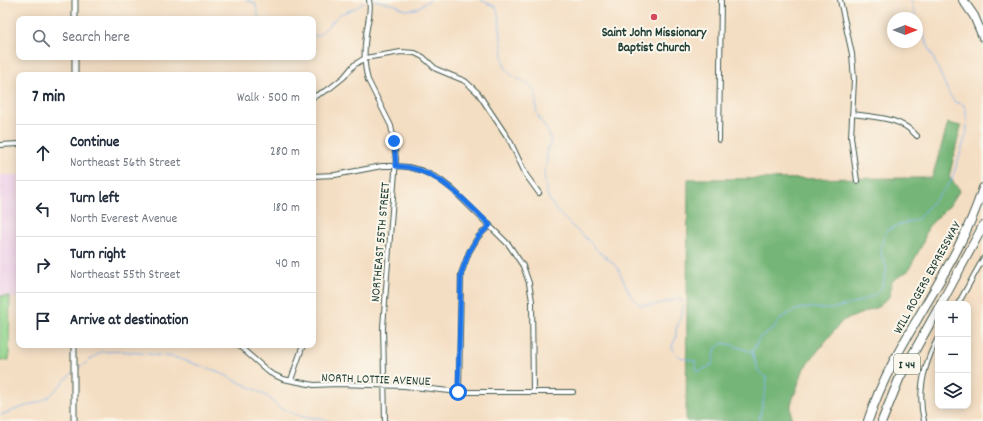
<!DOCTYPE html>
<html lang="en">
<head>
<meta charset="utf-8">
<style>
	body { margin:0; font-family:Dekko,sans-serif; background:#f6f6f7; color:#1f2937 }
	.controls { position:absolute; right:12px; bottom:12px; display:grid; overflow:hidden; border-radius:8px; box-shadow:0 2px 10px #0003 }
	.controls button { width:36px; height:36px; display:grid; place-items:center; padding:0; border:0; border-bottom:1px solid #e0e1e3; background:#fff; color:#1f2937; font:20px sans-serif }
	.compass { position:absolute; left:887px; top:12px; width:36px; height:36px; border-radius:50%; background:#fff; box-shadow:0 2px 10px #0003; rotate:90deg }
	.stop { position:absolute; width:12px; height:12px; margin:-9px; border:3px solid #1a73e8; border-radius:50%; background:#fff }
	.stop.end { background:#1a73e8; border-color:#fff; box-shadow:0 1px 4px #0008 }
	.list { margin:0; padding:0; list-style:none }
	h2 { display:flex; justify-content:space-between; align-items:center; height:52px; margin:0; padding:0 16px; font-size:17px }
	h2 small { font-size:13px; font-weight:400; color:#747a83 }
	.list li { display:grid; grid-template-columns:26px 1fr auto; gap:12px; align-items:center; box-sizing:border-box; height:56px; padding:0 16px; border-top:1px solid #e0e1e3 }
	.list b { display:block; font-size:15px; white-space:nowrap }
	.list p { margin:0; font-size:13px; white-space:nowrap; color:#747a83 }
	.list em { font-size:13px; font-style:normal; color:#747a83 }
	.icon { flex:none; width:22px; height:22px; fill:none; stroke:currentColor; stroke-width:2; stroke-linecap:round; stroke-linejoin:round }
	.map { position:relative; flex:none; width:983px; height:421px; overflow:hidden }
	.search { position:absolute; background:#fff; box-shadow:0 2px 10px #0003; left:16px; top:16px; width:300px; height:44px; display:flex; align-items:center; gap:10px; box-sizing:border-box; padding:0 14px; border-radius:8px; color:#747a83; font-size:15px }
	.panel { position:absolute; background:#fff; box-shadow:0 2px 10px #0003; left:16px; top:72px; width:300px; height:276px; border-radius:8px }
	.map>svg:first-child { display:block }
</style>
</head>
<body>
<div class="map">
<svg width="983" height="421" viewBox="0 0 983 421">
	<rect width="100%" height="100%" fill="#fbf7ec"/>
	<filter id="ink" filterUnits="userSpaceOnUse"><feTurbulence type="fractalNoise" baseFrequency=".025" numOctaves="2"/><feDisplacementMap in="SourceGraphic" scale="8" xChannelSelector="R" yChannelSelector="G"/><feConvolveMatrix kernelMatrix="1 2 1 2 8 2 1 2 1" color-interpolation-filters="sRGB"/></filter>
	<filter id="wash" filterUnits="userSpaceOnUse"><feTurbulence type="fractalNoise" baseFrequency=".012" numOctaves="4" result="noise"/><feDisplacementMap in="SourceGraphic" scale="16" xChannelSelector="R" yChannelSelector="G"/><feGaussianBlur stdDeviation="0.9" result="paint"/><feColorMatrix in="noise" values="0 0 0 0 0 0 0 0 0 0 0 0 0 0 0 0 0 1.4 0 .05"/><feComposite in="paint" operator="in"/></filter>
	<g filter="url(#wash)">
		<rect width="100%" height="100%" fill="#f4dec3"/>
		<path fill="#edd0e8" d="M0,175H19V298H10V296H0Z"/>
		<path fill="#90d38b" stroke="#588860" d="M0,296H10L9,360H0Z"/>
		<path fill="#74b577" stroke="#4a7956" d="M948,123L961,126L949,177L960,190L949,206L928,227L922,245L908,271L892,281L890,296L878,307L842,321L804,368L791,404V421H686L688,179L932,178Z"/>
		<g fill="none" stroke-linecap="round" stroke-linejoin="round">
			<path stroke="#82b5ef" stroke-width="1" d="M246,0L255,3L259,19
				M374,0L396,5L405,10L416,9L430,0
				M481,0L496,7L499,18L504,65C510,80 524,78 533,89C538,96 535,105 537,113C539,119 542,122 545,127C548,131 550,136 551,141L547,151V162L544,172L546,191L549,199L556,210L572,226L588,240L598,251L612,262L618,269L631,296L640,305H653L678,299L682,300L683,306L682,313L676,330V338L672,346C677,359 683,358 695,361L697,372L712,365L716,348L722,343L729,344L752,352
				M911,0L916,18
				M313,36L319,35L340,14L356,8L364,2
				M752,352L760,337L774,329C778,317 795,308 808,308C816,307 823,310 830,309C842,307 874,299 881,289C884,283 885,274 887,268C879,251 879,247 887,230L904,223L917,220L928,207L951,182L967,132L966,110L963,104L955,102L949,94L917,20
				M752,353L759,372L767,378C766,393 761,406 759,421
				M76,370L101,352L122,351L173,357L214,370L256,390L268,397L278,407L302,417L319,418L330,421
				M0,415L41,401L50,396L72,373"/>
		</g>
	</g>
	<g filter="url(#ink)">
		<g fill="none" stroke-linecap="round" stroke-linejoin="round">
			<g stroke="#3f5549" stroke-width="6">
				<path id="minor" d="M369,0C372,12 367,23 366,35C364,49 364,66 368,80L391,126L394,141L396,159L383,327L385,421
					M840,0L852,54L854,80L851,137L857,181
					M313,97L329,89L344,77L354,65L365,58L401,52L415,53L423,57L436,69L465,81L478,93L510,141L526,175L539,193
					M852,114C874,117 901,117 917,136
					M719,140L721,0
					M0,145L19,144
					M313,176L335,175L382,166H396L408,167L423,171L439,179L452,189L509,245L523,266L529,283L532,301L533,392
					M958,304L983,259
					M238,345L270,373L283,379L314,385L337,384L404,386L459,392H573
					M291,380L303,345
					M459,392L461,274L469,252L478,237L490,225
					M924,421C917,392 924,364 938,338"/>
			</g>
			<g stroke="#3f5549" stroke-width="7">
				<path id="tertiary" d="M75,19V0
					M75,75V57
					M74,421V345"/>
			</g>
			<g stroke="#3f5549" stroke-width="10">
				<path id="motorway" d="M963,0L974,16L983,37
					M941,304L983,226
					M868,421C895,338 957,271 983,188
					M882,421L900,377L938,309"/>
			</g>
			<use href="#minor" stroke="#fff" stroke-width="4"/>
			<use href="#tertiary" stroke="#fff" stroke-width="5"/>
			<use href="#motorway" stroke="#fff" stroke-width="8"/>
		</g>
	</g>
	<g fill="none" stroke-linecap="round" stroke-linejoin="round" filter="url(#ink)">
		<path stroke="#1a73e8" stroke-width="5" d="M394,141L396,166C437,167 462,199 490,225L478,237L469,252L461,274L458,392"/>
	</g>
	<circle fill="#d1495b" stroke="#fbf7ec" stroke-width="1.5" cx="654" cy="17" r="4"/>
	<g text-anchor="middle" stroke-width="4" stroke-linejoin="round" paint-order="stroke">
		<rect fill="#fbf7ec" stroke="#61756b" stroke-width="1" x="894" y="354" width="26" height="20" rx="3"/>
		<g font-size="12" font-weight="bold" fill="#1f3d34">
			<text x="907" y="368">I 44</text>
		</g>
		<g font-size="13" font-weight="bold" fill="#1f3d34" stroke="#fbf7ec">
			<text x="654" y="36">Saint John Missionary<tspan x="654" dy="15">Baptist Church</tspan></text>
		</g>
		<g font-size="13" fill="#1f3d34" stroke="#fbf7ec">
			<text transform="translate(379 242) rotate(-85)" y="5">NORTHEAST 55TH STREET</text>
			<text transform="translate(926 277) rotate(-61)" y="5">WILL ROGERS EXPRESSWAY</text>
			<text transform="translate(376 378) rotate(2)" y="5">NORTH LOTTIE AVENUE</text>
		</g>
	</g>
</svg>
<div class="controls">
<button>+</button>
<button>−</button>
<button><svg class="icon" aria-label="layers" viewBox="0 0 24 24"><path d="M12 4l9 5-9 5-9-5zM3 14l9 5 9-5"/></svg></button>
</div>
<svg class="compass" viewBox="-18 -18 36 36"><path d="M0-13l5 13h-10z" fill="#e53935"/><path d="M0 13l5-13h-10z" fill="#747a83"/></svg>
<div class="stop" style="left:458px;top:392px"></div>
<div class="stop end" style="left:394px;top:141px"></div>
<div class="search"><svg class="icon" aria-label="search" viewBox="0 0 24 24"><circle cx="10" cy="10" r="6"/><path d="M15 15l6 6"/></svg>Search here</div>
<section class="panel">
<h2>7 min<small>Walk · 500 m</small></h2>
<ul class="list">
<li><svg class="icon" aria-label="ahead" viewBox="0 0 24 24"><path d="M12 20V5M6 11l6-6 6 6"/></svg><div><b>Continue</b><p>Northeast 56th Street</p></div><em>280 m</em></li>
<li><svg class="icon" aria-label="left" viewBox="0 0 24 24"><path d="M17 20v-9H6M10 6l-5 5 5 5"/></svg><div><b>Turn left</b><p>North Everest Avenue</p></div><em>180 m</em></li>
<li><svg class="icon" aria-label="right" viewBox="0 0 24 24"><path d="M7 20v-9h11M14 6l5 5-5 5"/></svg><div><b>Turn right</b><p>Northeast 55th Street</p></div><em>40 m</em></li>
<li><svg class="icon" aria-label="arrive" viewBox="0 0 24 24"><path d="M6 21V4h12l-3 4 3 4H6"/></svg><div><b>Arrive at destination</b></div></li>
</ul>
</section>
</div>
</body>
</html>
